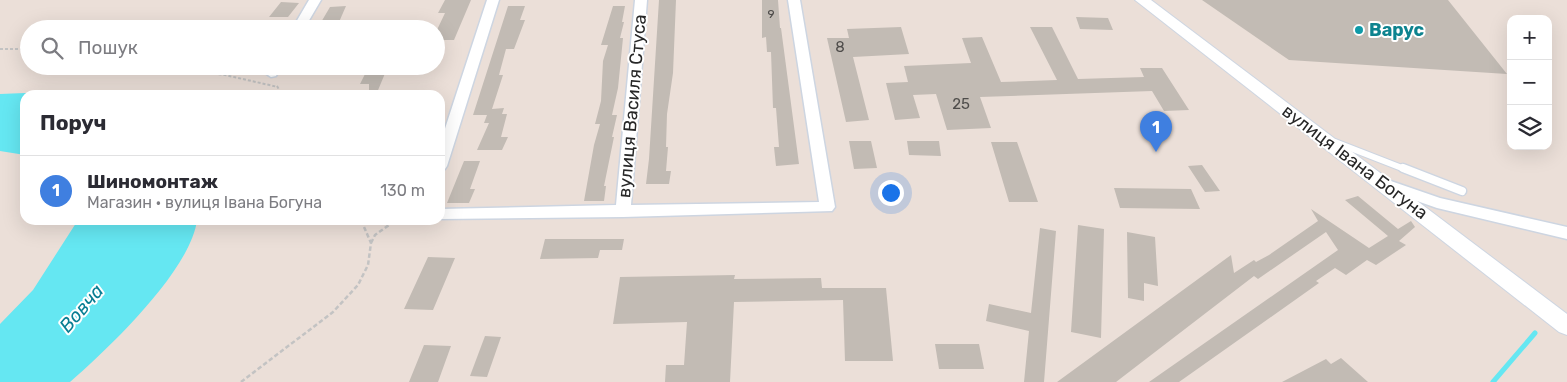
<!DOCTYPE html>
<html lang="uk">
<head>
<meta charset="utf-8">
<style>
	body { margin:0; font-family:Rubik,sans-serif; background:#f2f2f3; color:#2b2b33 }
	.controls { position:absolute; right:15px; top:15px; display:grid; overflow:hidden; border-radius:10px; box-shadow:0 5px 20px #0002 }
	.controls button { width:45px; height:45px; display:grid; place-items:center; padding:0; border:0; border-bottom:1px solid #e1e1e2; background:#fff; color:#2b2b33; font:25px sans-serif }
	.you { position:absolute; left:890px; top:192px; width:18px; height:18px; margin:-12px; border:4px solid #fff; border-radius:50%; background:#1a73e8; box-shadow:0 0 0 8px #1a73e833 }
	.badge { display:grid; place-items:center; width:32px; height:32px; border-radius:50%; background:#1a73e8; color:#fff; font-size:16px; font-weight:700 }
	.pin { position:absolute; translate:-50% -41px; filter:drop-shadow(0 1px 2px #0008) }
	.pin::after { content:''; position:absolute; top:26px; width:18px; height:15px; background:inherit; clip-path:polygon(0 0,100% 0,50% 100%) }
	.list { margin:0; padding:0; list-style:none }
	h2 { display:flex; justify-content:space-between; align-items:center; height:65px; margin:0; padding:0 20px; font-size:21px }
	h2 small { font-size:16px; font-weight:400; color:#7c7c81 }
	.list li { display:grid; grid-template-columns:32px 1fr auto; gap:15px; align-items:center; box-sizing:border-box; height:70px; padding:0 20px; border-top:1px solid #e1e1e2 }
	.list b { display:block; font-size:19px; white-space:nowrap }
	.list p { margin:0; font-size:16px; white-space:nowrap; color:#7c7c81 }
	.list em { font-size:16px; font-style:normal; color:#7c7c81 }
	.icon { flex:none; width:28px; height:28px; fill:none; stroke:currentColor; stroke-width:2; stroke-linecap:round; stroke-linejoin:round }
	.map { position:relative; flex:none; width:1567px; height:382px; overflow:hidden }
	.search { position:absolute; background:#fff; box-shadow:0 5px 20px #0002; left:20px; top:20px; width:425px; height:55px; display:flex; align-items:center; gap:12px; box-sizing:border-box; padding:0 18px; border-radius:28px; color:#7c7c81; font-size:19px }
	.panel { position:absolute; background:#fff; box-shadow:0 5px 20px #0002; left:20px; top:90px; width:425px; height:135px; border-radius:15px }
	.map>svg:first-child { display:block }
</style>
</head>
<body>
<div class="map">
<svg width="1567" height="382" viewBox="0 0 1567 382">
	<rect width="100%" height="100%" fill="#ebdfd8"/>
	<path fill="#65e7f2" d="M25,93L40,95H25V155L0,151V94Z
		M78,220H197C191,270 108,349 70,382H0V324L33,290Z"/>
	<g fill="none" stroke-linecap="round" stroke-linejoin="round">
		<path stroke="#65e7f2" stroke-width="5" d="M1493,382L1535,333"/>
	</g>
	<path fill="#c2bbb4" d="M445,0H471L454,40H436V32L445,13H438Z
		M659,0H676L673,73L667,114L666,147H668L666,171H671L669,184H646L649,159Z
		M762,0H778L780,28H781L799,164L776,166L774,147H779L776,108H773L771,52H767L766,37L762,38Z
		M1202,0H1448L1507,74L1289,60Z
		M281,2L299,3L288,17H269Z
		M346,6L336,29H317L330,7Z
		M508,6H525L520,20H525L514,49H506L499,75H503L492,109L504,108L502,114H507L501,137H508L502,150H477L489,123H484L487,115H473Z
		M613,6H625L622,22H624L620,38H623L618,88L612,115H617L612,137H614L604,186H606L604,201H584L594,145L600,124H595L601,101L603,61L608,45H601Z
		M1076,17L1108,18L1113,30L1080,29Z
		M901,27L909,54L853,57L869,120L846,122L827,38H849L847,29Z
		M1030,27H1052L1078,79L1144,77L1140,68H1162L1189,110L1164,111L1152,91L980,97L991,128L947,130L936,94L913,95L920,118L895,120L886,83L908,82L904,66L971,63L962,38L982,37L1001,82L1057,80Z
		M386,71L376,95H369V84H360L366,72Z
		M849,141H871L877,168L854,169Z
		M907,141H939L941,156L909,155Z
		M991,142H1017L1038,202H1009Z
		M464,161H480L470,189H475L469,203H447Z
		M1202,165L1220,191L1205,192L1188,166Z
		M1114,188L1191,189L1200,209L1120,208Z
		M1358,196L1398,229L1411,221L1415,227L1399,241L1406,245L1376,265L1367,260L1346,275L1335,268L1316,281L1319,283L1179,382H1149L1338,250L1326,232L1258,279L1254,276L1116,382H1057L1231,255L1234,273L1254,260L1256,262L1269,255L1318,221L1311,209L1369,248L1388,236L1345,200Z
		M1078,225L1104,229L1101,338L1071,332Z
		M1040,228L1056,231L1044,382H1024L1029,331L986,321L989,304L1031,313Z
		M1127,232L1155,237L1158,286L1144,283V301L1128,298Z
		M545,239H624L622,250H600L598,258L540,259Z
		M428,257L455,258L433,310L404,309Z
		M735,275L734,279L821,278L822,288H886L893,361H845L843,300L734,302L730,382H665L666,365H684L687,322L613,324L620,277Z
		M485,336L501,337L487,377L470,376Z
		M935,344H979L984,369H939Z
		M424,345L451,346L438,382H409Z
		M1341,358L1368,382H1282L1326,359L1331,364Z"/>
	<g fill="none" stroke-linecap="round" stroke-linejoin="round">
		<g stroke="#cdd5e1" stroke-width="8">
			<path id="service-far1" d="M1335,142L1407,170"/>
		</g>
		<g stroke="#cdd5e1" stroke-width="11">
			<path id="service" d="M1403,168L1462,191"/>
		</g>
		<g stroke="#cdd5e1" stroke-width="3">
			<path id="minor" d="M309,0H321L304,29H292Z
				M487,0H499L447,166L445,169L440,171V144Z
				M635,0H647L631,205L819,202L788,0H800L835,207L832,211L623,217L440,219V209L616,205Z
				M268,66H281L276,76L271,77L265,73Z
				M1385,179L1440,198L1567,227V239L1437,208L1380,188L1378,184L1380,180Z"/>
		</g>
		<g stroke="#cdd5e1" stroke-width="2">
			<path id="tertiary" d="M1135,0H1151L1567,314V335L1559,332Z"/>
		</g>
		<path stroke="#c3c3c3" stroke-width="2" stroke-dasharray="3 2" stroke-linecap="butt" d="M0,49H29
			M149,66L225,75L278,87
			M277,86L282,95"/>
		<path stroke="#c3c3c3" stroke-width="2.5" stroke-dasharray="4.5 2.5" stroke-linecap="butt" d="M371,243L375,235L396,220
			M241,382L333,312L358,285L368,265L371,243L361,220"/>
		<use href="#service-far1" stroke="#fff" stroke-width="6"/>
		<use href="#service" stroke="#fff" stroke-width="8"/>
		<use href="#minor" fill="#fff" fill-rule="evenodd"/>
		<use href="#tertiary" fill="#fff" fill-rule="evenodd"/>
	</g>
	<circle fill="#0f9aa8" stroke="#fff" stroke-width="2" cx="1359" cy="30" r="5"/>
	<g text-anchor="middle" stroke-width="4" stroke-linejoin="round" paint-order="stroke">
		<g font-size="12" fill="#4e4c4a">
			<text x="771" y="18">9</text>
		</g>
		<g font-size="15" fill="#4e4c4a">
			<text x="840" y="52">8</text>
			<text x="961" y="109">25</text>
		</g>
		<g font-size="18" font-weight="bold" fill="#0d838f" stroke="#fff" text-anchor="start">
			<text x="1369" y="36">Варус</text>
		</g>
		<g font-size="18" fill="#272727" stroke="#fff">
			<text transform="translate(632 106) rotate(-85)" y="6">вулиця Василя Стуса</text>
			<text transform="translate(1355 162) rotate(37)" y="6">вулиця Івана Богуна</text>
		</g>
		<g font-size="19" font-style="italic" fill="#087e93" stroke="#fff">
			<text transform="translate(81 308) rotate(-49)" y="7">Вовча</text>
		</g>
	</g>
</svg>
<div class="controls">
<button>+</button>
<button>−</button>
<button><svg class="icon" aria-label="layers" viewBox="0 0 24 24"><path d="M12 4l9 5-9 5-9-5zM3 14l9 5 9-5"/></svg></button>
</div>
<div class="you"></div>
<div class="pin badge" style="left:1156px;top:152px;background:#3f7fe0">1</div>
<div class="search"><svg class="icon" aria-label="search" viewBox="0 0 24 24"><circle cx="10" cy="10" r="6"/><path d="M15 15l6 6"/></svg>Пошук</div>
<section class="panel">
<h2>Поруч<small></small></h2>
<ul class="list">
<li><span class="badge" style="background:#3f7fe0">1</span><div><b>Шиномонтаж</b><p>Магазин · вулиця Івана Богуна</p></div><em>130 m</em></li>
</ul>
</section>
</div>
</body>
</html>
